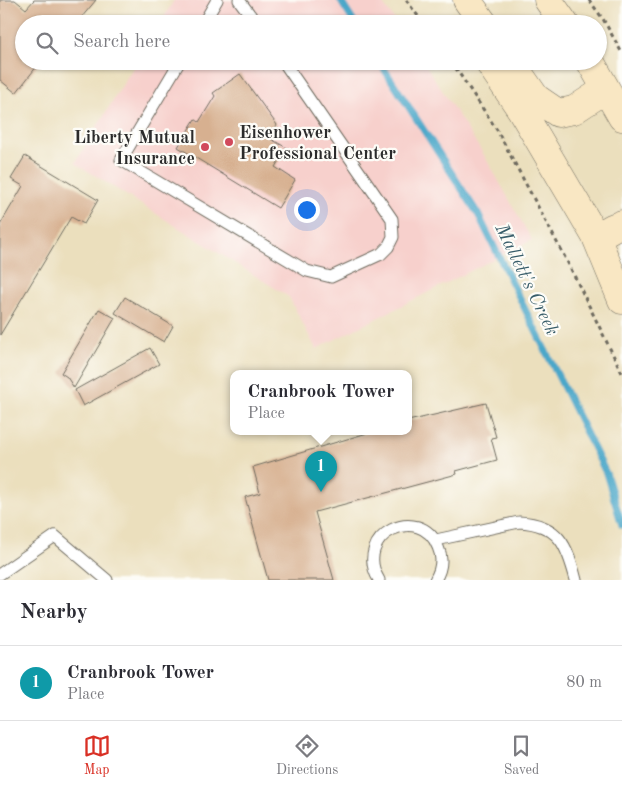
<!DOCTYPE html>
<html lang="en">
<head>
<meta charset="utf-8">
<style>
	body { margin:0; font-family:"Old Standard TT",serif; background:#f7f7f7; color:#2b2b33 }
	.you { position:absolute; left:306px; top:209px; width:18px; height:18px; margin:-12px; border:4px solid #fff; border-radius:50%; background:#1a73e8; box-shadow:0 0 0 8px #1a73e833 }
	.badge { display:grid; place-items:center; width:32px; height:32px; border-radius:50%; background:#d93025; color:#fff; font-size:16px; font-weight:700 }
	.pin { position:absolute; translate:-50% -41px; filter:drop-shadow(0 1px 2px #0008) }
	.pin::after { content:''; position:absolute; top:26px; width:18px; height:15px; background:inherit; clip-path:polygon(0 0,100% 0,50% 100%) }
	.popup { position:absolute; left:230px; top:370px; width:182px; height:65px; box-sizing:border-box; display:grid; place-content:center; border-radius:10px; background:#fff; filter:drop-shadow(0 1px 4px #0005); font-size:16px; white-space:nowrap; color:#7c7c81 }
	.popup b { font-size:19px; color:#2b2b33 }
	.popup::after { content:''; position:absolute; left:50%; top:100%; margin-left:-10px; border:10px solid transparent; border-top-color:#fff }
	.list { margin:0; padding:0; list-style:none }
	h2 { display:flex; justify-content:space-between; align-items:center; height:65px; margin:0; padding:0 20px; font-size:21px }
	h2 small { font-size:16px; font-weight:400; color:#7c7c81 }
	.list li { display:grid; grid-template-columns:32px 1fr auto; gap:15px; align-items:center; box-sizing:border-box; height:75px; padding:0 20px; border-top:1px solid #e1e1e2 }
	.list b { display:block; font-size:19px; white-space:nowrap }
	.list p { margin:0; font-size:16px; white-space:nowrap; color:#7c7c81 }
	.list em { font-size:16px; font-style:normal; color:#7c7c81 }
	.icon { flex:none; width:28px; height:28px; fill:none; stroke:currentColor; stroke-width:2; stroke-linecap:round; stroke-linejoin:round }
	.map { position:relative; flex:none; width:622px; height:580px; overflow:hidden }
	.search { position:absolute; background:#fff; box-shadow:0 1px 4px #0004; left:15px; right:15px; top:15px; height:55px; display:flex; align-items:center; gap:12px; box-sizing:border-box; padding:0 18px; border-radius:28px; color:#7c7c81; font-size:19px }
	.sheet { height:140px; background:#fff }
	nav { display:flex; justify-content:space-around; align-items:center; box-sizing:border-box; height:70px; border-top:1px solid #e1e1e2; background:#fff; font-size:14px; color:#7c7c81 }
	nav a { display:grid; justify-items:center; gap:2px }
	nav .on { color:#d93025 }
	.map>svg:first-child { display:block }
</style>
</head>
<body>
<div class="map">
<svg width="622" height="580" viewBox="0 0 622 580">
	<rect width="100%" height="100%" fill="#fdfcf7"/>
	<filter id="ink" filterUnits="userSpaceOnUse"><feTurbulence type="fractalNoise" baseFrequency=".02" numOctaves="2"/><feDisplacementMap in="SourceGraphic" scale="10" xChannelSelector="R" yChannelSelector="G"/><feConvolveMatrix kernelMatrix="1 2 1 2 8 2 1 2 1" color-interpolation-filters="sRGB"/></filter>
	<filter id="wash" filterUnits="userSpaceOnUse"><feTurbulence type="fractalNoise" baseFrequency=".0096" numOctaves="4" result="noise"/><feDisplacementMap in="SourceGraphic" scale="20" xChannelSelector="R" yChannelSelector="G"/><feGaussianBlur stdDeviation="1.12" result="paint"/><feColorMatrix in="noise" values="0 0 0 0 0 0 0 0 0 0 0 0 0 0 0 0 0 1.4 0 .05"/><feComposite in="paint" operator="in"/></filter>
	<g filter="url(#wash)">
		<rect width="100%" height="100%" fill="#ebdfbd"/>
		<path fill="#f7d0cc" d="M174,0H380L398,24H160Z
			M137,61H423L484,155L532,240L316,349L289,297L75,163Z"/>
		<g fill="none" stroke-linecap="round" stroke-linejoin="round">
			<path stroke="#4ba7c9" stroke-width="7" d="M340,0L355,24
				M379,61L478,214L606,473L622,525"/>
		</g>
		<g id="blocks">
			<path fill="#d7b090" d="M0,0H15L26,9L34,0H96L76,24H24V61H41L16,93L0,80Z
				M240,74L277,125L269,138L287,148L275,167L295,180L278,208L178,147L195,119L199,122L215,96L213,93Z
				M25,156L98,200L84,224L71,217L0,335V225L23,186L11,179Z
				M125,297L173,326L164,342L115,313Z
				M99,309L115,318L74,388L67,377L61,373Z
				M150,348L159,364L83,406L75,390Z
				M486,403L496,437L491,438L497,460L456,471L457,474L315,512L334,580H268L245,497L260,493L253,467L374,431H408V421Z"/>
		</g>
	</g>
	<g filter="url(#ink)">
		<use href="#blocks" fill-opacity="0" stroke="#6e6a5e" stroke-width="1"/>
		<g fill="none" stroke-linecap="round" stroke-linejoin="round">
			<g stroke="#6e6a5e" stroke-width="13">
				<path id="lane" d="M239,0L257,24
					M203,24L217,0
					M180,61L121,160L307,271L331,277L381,254L388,247L393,237L392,219L283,61
					M436,540L519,522C559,524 567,545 576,580
					M0,574L55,536L107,580
					M379,580C352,535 420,502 438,547C443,558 441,570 435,580"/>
			</g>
			<g stroke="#6e6a5e" stroke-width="29">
				<path id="secondary" d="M467,0L484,24
					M548,0L565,24
					M488,61L520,108L596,237L622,300
					M590,61L622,117
					M515,68L536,98L558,113L574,110L606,89
					M596,237L614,227L622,224"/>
			</g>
			<path stroke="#6e6a5e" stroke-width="3" stroke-dasharray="4 4" stroke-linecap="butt" d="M406,0L424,24
				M589,0L603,19L622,53
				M451,61L497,130L568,263L622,373"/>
			<use href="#lane" stroke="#fff" stroke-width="11"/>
			<use href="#secondary" stroke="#f9e7c3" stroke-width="28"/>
		</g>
	</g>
	<g fill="#d1495b" stroke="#fdfcf7" stroke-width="2">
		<circle cx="229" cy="142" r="5"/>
		<circle cx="205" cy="147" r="5"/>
	</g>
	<g text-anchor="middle" stroke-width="4.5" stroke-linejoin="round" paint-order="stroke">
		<g font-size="18" font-weight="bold" fill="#2b2b2b" stroke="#fdfcf7" text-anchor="start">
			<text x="239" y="138">Eisenhower<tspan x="239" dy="21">Professional Center</tspan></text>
			<text x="195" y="143" text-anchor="end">Liberty Mutual<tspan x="195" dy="21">Insurance</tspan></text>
		</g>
		<g font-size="19" font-style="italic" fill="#385d6a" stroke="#fdfcf7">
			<text transform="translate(528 279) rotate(64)" y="7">Mallett's Creek</text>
		</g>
	</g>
</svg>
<div class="you"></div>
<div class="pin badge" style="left:321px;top:492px;background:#0f9aa8">1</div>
<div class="popup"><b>Cranbrook Tower</b>Place</div>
<div class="search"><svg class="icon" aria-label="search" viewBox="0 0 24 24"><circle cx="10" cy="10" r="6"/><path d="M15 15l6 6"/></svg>Search here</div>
</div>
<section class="sheet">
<h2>Nearby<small></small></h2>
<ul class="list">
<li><span class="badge" style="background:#0f9aa8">1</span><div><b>Cranbrook Tower</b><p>Place</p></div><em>80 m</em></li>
</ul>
</section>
<nav>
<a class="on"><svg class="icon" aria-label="map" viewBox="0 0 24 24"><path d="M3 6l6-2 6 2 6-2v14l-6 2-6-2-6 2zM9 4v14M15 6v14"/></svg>Map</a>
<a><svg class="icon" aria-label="directions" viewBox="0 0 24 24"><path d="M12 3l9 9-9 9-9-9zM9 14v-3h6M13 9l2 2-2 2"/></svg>Directions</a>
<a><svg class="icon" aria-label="saved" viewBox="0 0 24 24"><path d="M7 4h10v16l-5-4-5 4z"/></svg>Saved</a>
</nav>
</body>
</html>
